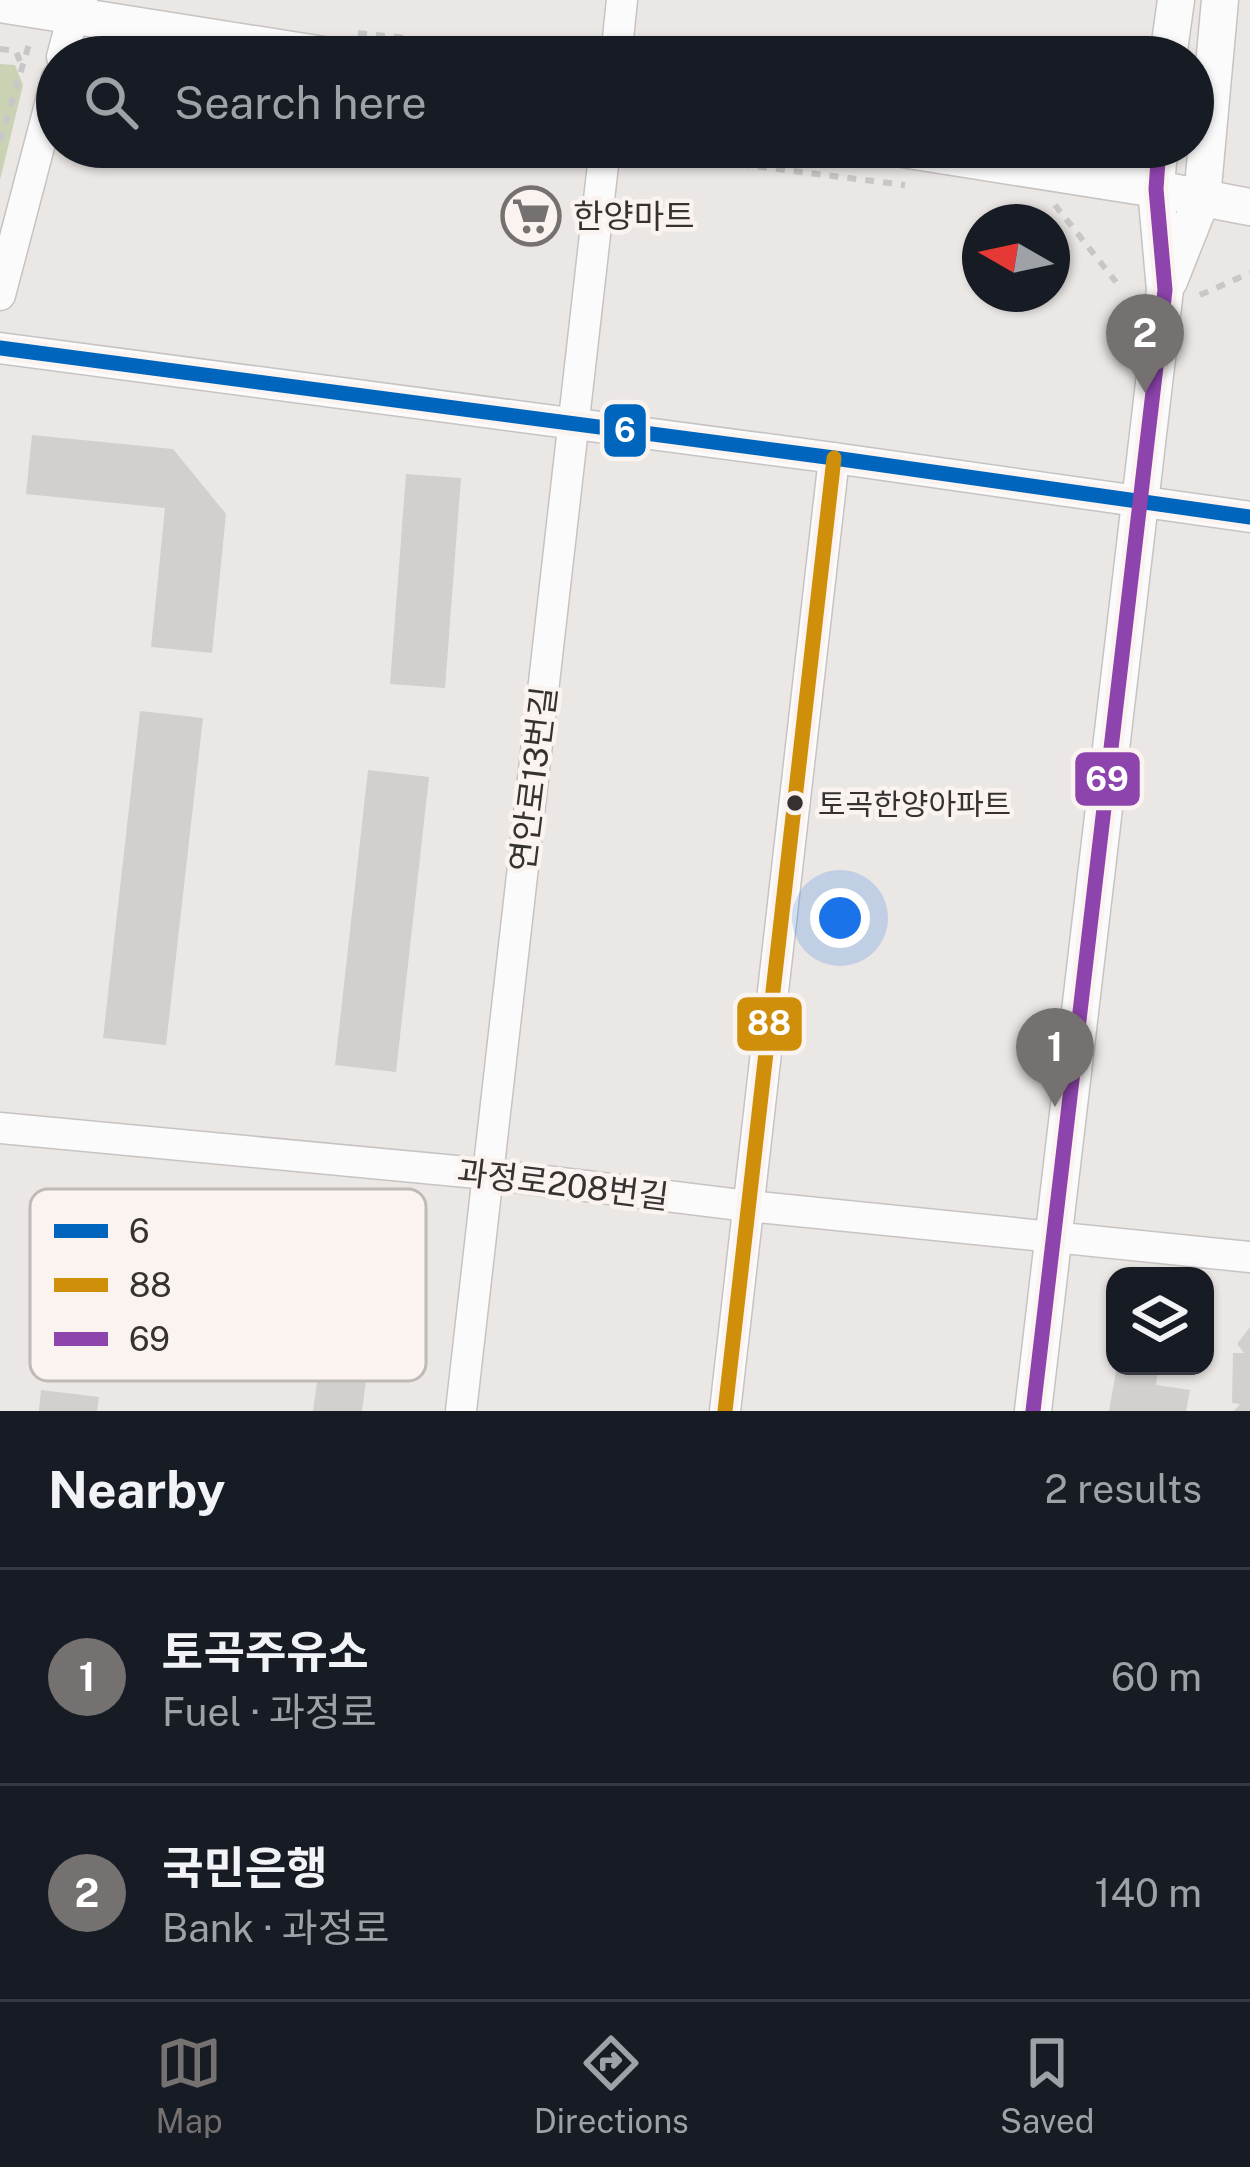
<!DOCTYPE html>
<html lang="en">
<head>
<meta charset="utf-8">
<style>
	body { margin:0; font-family:"Public Sans","Noto Sans KR",sans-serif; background:#20242c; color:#f1f3f6 }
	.controls { position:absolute; right:36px; bottom:36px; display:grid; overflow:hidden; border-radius:24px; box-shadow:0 3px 9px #0004 }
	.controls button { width:108px; height:108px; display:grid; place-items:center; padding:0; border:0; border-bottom:3px solid #363941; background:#171b24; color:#f1f3f6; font:60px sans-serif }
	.compass { position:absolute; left:962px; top:204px; width:108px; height:108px; border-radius:50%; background:#171b24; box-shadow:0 3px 9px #0004; rotate:279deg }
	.you { position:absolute; left:840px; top:918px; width:42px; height:42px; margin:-30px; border:9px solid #fff; border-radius:50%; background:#1a73e8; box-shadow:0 0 0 18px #1a73e833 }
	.badge { display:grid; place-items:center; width:78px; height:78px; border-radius:50%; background:#757170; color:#fff; font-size:39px; font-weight:700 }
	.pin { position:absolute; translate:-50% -99px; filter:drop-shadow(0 3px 6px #0008) }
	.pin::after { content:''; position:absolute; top:63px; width:42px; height:36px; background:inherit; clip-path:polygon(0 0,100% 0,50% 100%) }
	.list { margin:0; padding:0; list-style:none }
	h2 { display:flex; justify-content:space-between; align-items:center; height:156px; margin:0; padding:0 48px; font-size:51px }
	h2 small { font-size:39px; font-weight:400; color:#9ea1a6 }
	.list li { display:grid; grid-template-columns:78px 1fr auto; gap:36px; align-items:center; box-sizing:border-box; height:216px; padding:0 48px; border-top:3px solid #363941 }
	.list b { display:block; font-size:45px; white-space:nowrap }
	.list p { margin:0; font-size:39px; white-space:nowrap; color:#9ea1a6 }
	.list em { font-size:39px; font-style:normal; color:#9ea1a6 }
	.icon { flex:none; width:66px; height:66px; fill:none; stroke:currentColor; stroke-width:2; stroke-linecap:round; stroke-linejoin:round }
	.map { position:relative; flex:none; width:1250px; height:1411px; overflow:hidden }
	.search { position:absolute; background:#171b24; box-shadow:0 3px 9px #0004; left:36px; right:36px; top:36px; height:132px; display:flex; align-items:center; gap:30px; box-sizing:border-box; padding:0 42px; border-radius:66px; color:#9ea1a6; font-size:45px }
	.sheet { height:588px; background:#171b24 }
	nav { display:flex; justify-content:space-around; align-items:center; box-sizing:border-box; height:168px; border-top:3px solid #363941; background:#171b24; font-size:33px; color:#9ea1a6 }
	nav a { display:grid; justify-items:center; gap:6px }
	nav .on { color:#757170 }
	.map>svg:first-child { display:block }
</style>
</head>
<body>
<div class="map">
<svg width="1250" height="1411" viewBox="0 0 1250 1411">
	<rect width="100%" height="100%" fill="#ebe7e5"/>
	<path fill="#c9d3b4" d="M0,64L15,65L23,85L0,180Z"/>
	<path fill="#d2cfcf" d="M32,435L173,449L226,514L212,653L151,647L165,508L26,494Z
		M406,474L461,478L445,688L390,684Z
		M140,711L203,718L166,1045L103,1038Z
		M368,770L429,777L396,1072L335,1065Z
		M337,1240L384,1246L362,1411H313Z
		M1250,1327V1411H1234L1240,1404L1232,1403L1233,1353H1244L1237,1344Z
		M1117,1366H1158L1156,1385L1190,1390L1186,1411H1109Z
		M41,1390L99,1397L97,1411H39Z"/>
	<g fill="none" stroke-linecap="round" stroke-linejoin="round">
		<g stroke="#c6c3c2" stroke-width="33">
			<path id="minor" d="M62,57L73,16L82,0
				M616,57L622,0
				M0,295L57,78
				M0,348L834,458L1250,517
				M0,1128L488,1174L748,1206L1250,1257
				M461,1411L605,147
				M725,1411L834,458"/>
		</g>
		<g stroke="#c6c3c2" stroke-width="39">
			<path id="major" d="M0,4L336,57
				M1168,57L1176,0
				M890,147L1156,189L1250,207
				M1169,281L1202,198L1220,0
				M1033,1411L1165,290L1156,189L1159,147"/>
		</g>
		<path stroke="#c8c6c6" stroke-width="6" stroke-dasharray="9 9" stroke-linecap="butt" d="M358,33L583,57
			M0,49L16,51L21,64
			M0,141L30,41
			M633,151L905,185
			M1055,205L1116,282
			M1200,295L1250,273"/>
		<use href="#minor" stroke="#fcfbfb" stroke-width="30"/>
		<use href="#major" stroke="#fcfbfb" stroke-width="36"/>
		<g stroke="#faf3f0" stroke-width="24">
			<path id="bus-1" d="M0,348L834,458L1250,517"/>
		</g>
		<g stroke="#faf3f0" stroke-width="24">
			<path id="bus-2" d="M725,1411L834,458"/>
		</g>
		<g stroke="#faf3f0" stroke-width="24">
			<path id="bus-3" d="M1033,1411L1165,290L1156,189L1159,147"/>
		</g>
		<use href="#bus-1" stroke="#0065bd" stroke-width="15"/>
		<use href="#bus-2" stroke="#d08f0a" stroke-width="15"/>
		<use href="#bus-3" stroke="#8e44ad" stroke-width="15"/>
	</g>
	<defs>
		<g id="supermarket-ring" transform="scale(3)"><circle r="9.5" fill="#faf3f0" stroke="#757170" stroke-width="1.5"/><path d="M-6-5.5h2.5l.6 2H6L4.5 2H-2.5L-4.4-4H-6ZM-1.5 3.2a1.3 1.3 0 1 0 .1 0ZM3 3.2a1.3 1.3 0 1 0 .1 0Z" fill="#757170"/></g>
	</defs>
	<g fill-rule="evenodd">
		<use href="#supermarket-ring" x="531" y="216"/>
	</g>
	<circle fill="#353231" stroke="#faf3f0" stroke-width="4.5" cx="795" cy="803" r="10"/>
	<g text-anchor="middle" stroke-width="9" stroke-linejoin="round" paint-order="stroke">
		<g font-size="30" fill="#353231" stroke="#faf3f0" text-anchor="start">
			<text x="818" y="815">토곡한양아파트</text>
		</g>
		<g font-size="33" fill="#353231" stroke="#faf3f0" text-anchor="start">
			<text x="573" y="228">한양마트</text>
		</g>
		<g font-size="33" fill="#353231" stroke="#faf3f0">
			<text transform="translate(533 779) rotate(-83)" y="12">연안로13번길</text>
			<text transform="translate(563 1184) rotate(7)" y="12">과정로208번길</text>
		</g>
	</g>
	<rect x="30" y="1189" width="396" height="192" rx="18" fill="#faf3f0" stroke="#bfb9b7" stroke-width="3"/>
	<rect x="54" y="1224" width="54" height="14" fill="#0065bd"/>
	<rect x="54" y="1278" width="54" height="14" fill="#d08f0a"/>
	<rect x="54" y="1332" width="54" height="14" fill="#8e44ad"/>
	<g font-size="33" fill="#353231">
		<text x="129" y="1243">6</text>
		<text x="129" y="1297">88</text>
		<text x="129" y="1351">69</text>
	</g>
	<g stroke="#faf3f0" stroke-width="4.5">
		<rect x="602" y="402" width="46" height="57" rx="12" fill="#0065bd"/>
		<rect x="1073" y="750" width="69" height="58" rx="12" fill="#8e44ad"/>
		<rect x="735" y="995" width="69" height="58" rx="12" fill="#d08f0a"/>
	</g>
	<g font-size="33" text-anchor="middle" font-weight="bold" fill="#fff">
		<text x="625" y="442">6</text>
		<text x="1107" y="791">69</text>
		<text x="769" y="1035">88</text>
	</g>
</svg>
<div class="controls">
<button><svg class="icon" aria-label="layers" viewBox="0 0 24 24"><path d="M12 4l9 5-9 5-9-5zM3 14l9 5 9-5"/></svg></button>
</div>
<svg class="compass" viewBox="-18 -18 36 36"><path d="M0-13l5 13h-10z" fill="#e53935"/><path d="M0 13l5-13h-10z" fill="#9ea1a6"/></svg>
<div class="you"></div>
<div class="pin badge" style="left:1055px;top:1107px">1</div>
<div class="pin badge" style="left:1145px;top:393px">2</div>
<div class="search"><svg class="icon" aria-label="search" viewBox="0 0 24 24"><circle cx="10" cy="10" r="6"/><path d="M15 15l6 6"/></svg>Search here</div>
</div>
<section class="sheet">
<h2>Nearby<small>2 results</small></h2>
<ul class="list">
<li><span class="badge">1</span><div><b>토곡주유소</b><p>Fuel · 과정로</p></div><em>60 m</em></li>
<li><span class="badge">2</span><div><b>국민은행</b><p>Bank · 과정로</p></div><em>140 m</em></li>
</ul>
</section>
<nav>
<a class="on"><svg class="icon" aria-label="map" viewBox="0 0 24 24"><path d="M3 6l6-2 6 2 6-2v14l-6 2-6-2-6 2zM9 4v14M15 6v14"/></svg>Map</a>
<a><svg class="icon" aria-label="directions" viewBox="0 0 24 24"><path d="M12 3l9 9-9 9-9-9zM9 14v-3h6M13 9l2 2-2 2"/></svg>Directions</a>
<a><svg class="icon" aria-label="saved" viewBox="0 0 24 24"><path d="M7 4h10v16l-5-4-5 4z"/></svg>Saved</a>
</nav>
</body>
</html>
